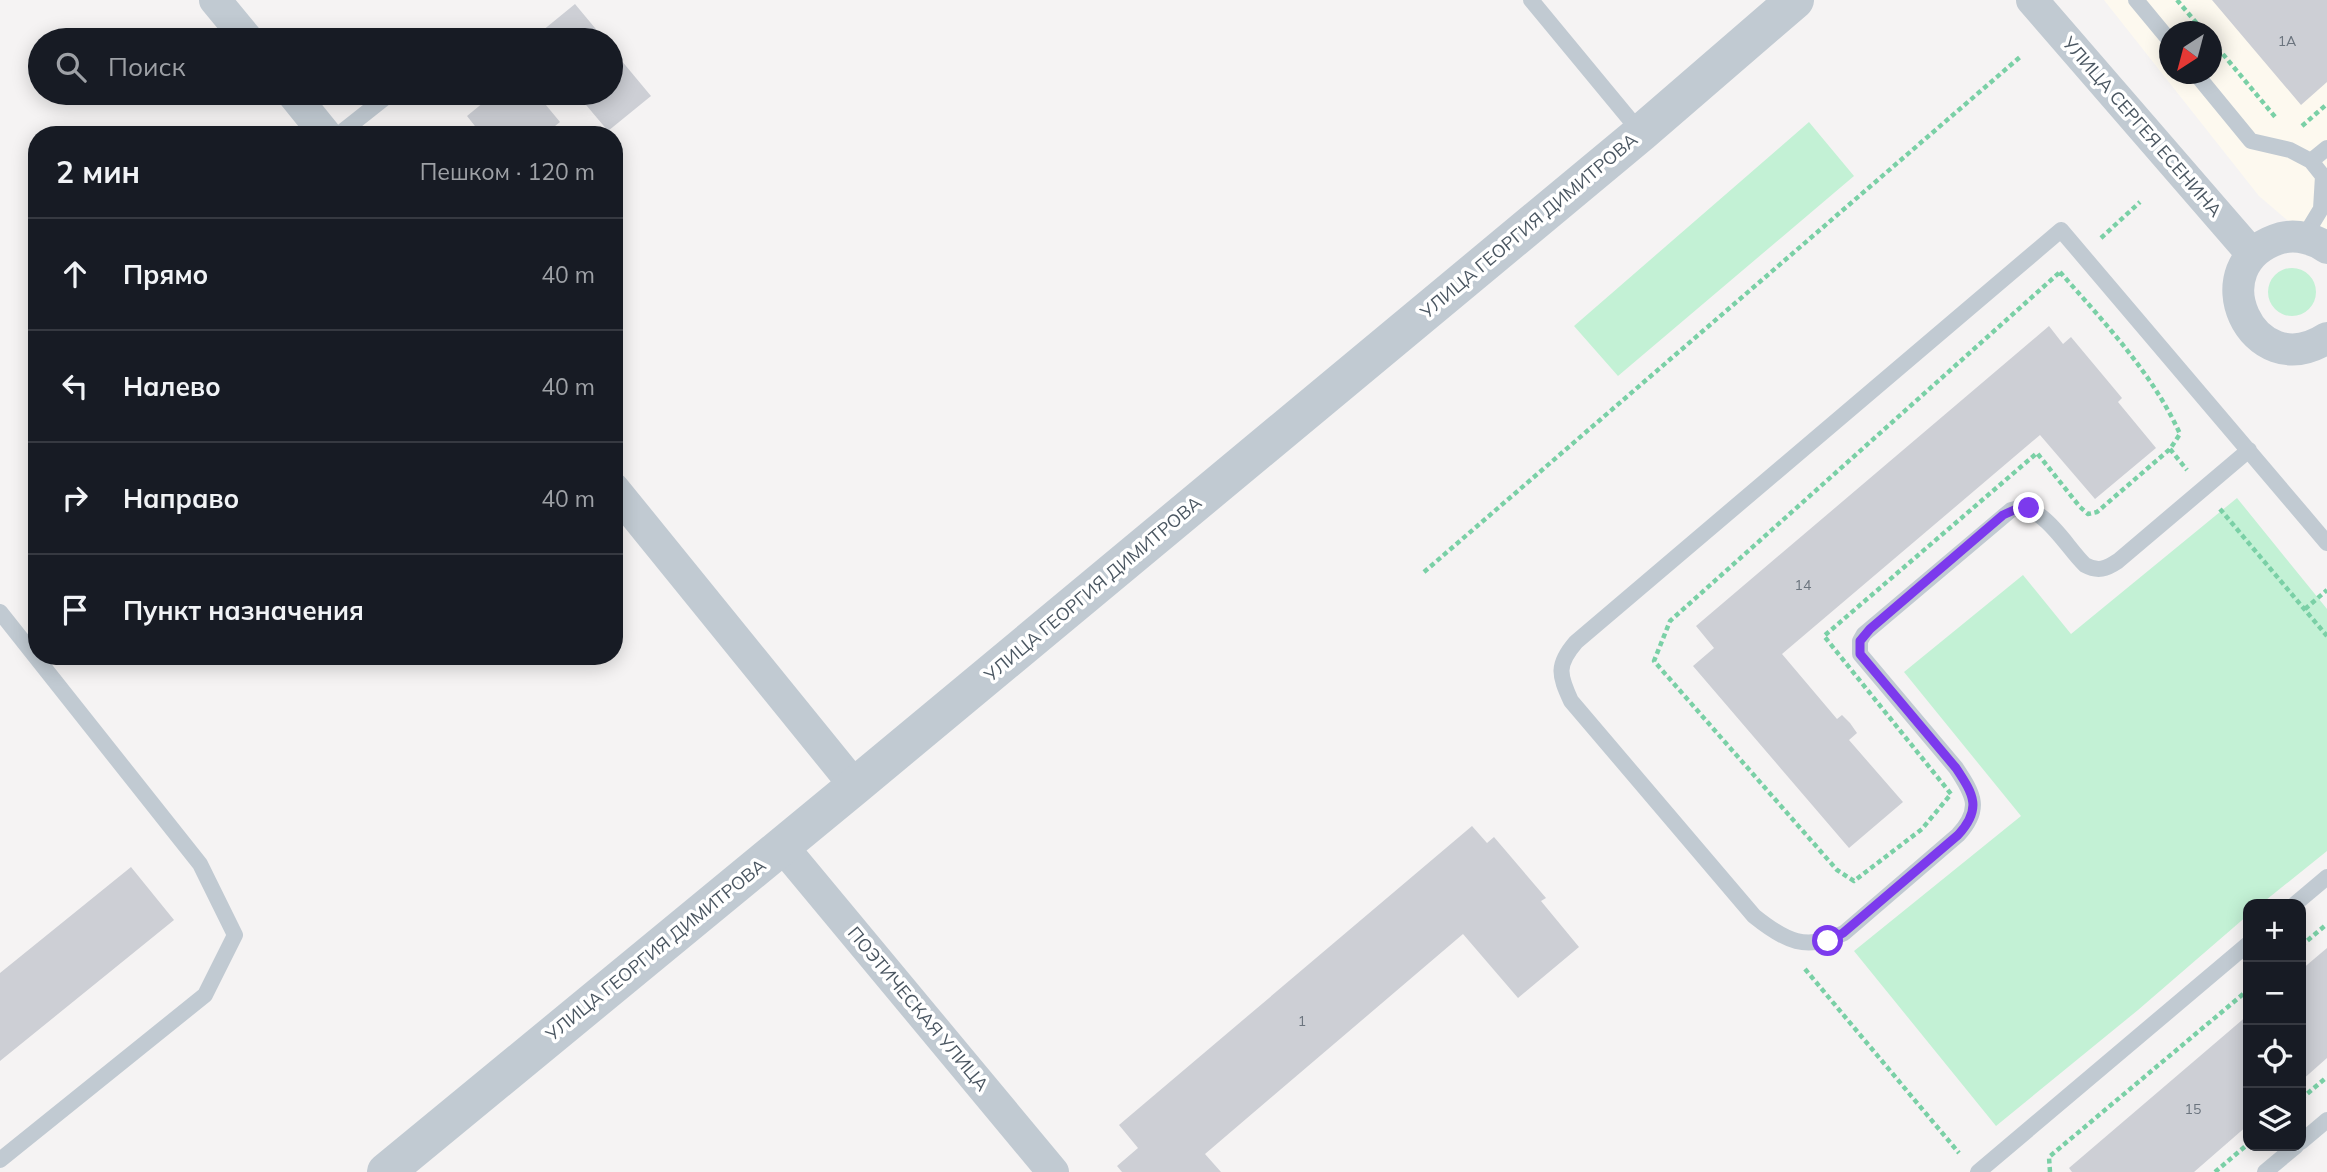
<!DOCTYPE html>
<html lang="ru">
<head>
<meta charset="utf-8">
<style>
	body { margin:0; font-family:Mulish,sans-serif; background:#20242c; color:#f1f3f6 }
	.controls { position:absolute; right:21px; bottom:21px; display:grid; overflow:hidden; border-radius:14px; box-shadow:0 4px 18px #0003 }
	.controls button { width:63px; height:63px; display:grid; place-items:center; padding:0; border:0; border-bottom:2px solid #363941; background:#171b24; color:#f1f3f6; font:35px sans-serif }
	.compass { position:absolute; left:2159px; top:21px; width:63px; height:63px; border-radius:50%; background:#171b24; box-shadow:0 4px 18px #0003; rotate:216deg }
	.stop { position:absolute; width:21px; height:21px; margin:-16px; border:5px solid #7c3aed; border-radius:50%; background:#fff }
	.stop.end { background:#7c3aed; border-color:#fff; box-shadow:0 2px 7px #0008 }
	.list { margin:0; padding:0; list-style:none }
	h2 { display:flex; justify-content:space-between; align-items:center; height:91px; margin:0; padding:0 28px; font-size:30px }
	h2 small { font-size:23px; font-weight:400; color:#9ea1a6 }
	.list li { display:grid; grid-template-columns:46px 1fr auto; gap:21px; align-items:center; box-sizing:border-box; height:112px; padding:0 28px; border-top:2px solid #363941 }
	.list b { display:block; font-size:26px; white-space:nowrap }
	.list em { font-size:23px; font-style:normal; color:#9ea1a6 }
	.icon { flex:none; width:38px; height:38px; fill:none; stroke:currentColor; stroke-width:2; stroke-linecap:round; stroke-linejoin:round }
	.map { position:relative; flex:none; width:2327px; height:1172px; overflow:hidden }
	.search { position:absolute; background:#171b24; box-shadow:0 4px 18px #0003; left:28px; top:28px; width:595px; height:77px; display:flex; align-items:center; gap:18px; box-sizing:border-box; padding:0 24px; border-radius:38px; color:#9ea1a6; font-size:26px }
	.panel { position:absolute; background:#171b24; box-shadow:0 4px 18px #0003; left:28px; top:126px; width:595px; height:539px; border-radius:28px }
	.map>svg:first-child { display:block }
</style>
</head>
<body>
<div class="map">
<svg width="2327" height="1172" viewBox="0 0 2327 1172">
	<rect width="100%" height="100%" fill="#f5f3f3"/>
	<path fill="#fdf9ef" fill-rule="evenodd" d="M2104,0H2327V247L2287,220L2259,196ZM2170,32H2212V74H2170Z"/>
	<path fill="#c3f1d5" d="M1809,122L1854,176L1618,376L1574,326Z
		M2268 292a24 24 0 1 1 48 0a24 24 0 1 1-48 0Z
		M2237,498L2327,609V851L2261,904H2248V915L2138,1010L1996,1126L1854,951L2021,816L1904,672L2023,575L2071,634Z"/>
	<path fill="#cdcfd5" d="M2212,0H2327V82L2301,105Z
		M575,4L605,40H531Z
		M611,48L651,96L608,131L576,93H611Z
		M495,93H536L560,122L544,135H482L467,116Z
		M2049,326L2063,344L2071,337L2122,398L2118,402L2156,448L2095,499L2040,435L1782,654L1837,719L1842,715L1850,723L1857,733L1849,740L1903,802L1849,848L1693,666L1714,648L1696,626Z
		M1472,826L1487,843L1494,837L1546,898L1541,901L1579,947L1518,998L1463,934L1205,1154L1221,1172H1122L1117,1166L1138,1148L1119,1125Z
		M131,867L174,920L0,1061V973Z
		M2327,948V1058L2301,1081V970Z
		M2248,1015V1125L2194,1172H2072L2069,1168Z"/>
	<g fill="none" stroke-linecap="round" stroke-linejoin="round">
		<path stroke="#7ad0a6" stroke-width="4.5" stroke-dasharray="5 3.5" stroke-linecap="butt" d="M2177,0L2204,32
			M2212,41L2276,118
			M2302,126L2327,104
			M2101,238L2140,202
			M2060,272C2104,322 2153,374 2180,434L2170,449L2097,512L2088,514L2080,507L2037,453L1824,636L1951,794L1922,829L1854,881L1837,870L1654,661L1670,621Z
			M2170,449L2187,470
			M2220,509L2327,636
			M1424,572L2020,57
			M2305,609L2327,590
			M2301,946L2327,924
			M1805,969L1959,1153
			M2301,1099L2327,1077
			M2050,1172L2049,1157L2248,990
			M2215,1172L2248,1144"/>
		<path stroke="#c1cad2" stroke-width="16" d="M1531,0L1641,133
			M2136,0L2170,41
			M2196,74L2251,141L2290,150L2311,161L2323,176L2321,209L2304,237
			M489,93L491,96
			M338,135L391,93
			M2311,161L2327,148
			M2249,450L2118,561C2106,569 2098,572 2085,565C2065,546 2042,500 2011,510L1864,634L1860,641V654L1956,768C1974,795 1982,809 1958,835L1844,933C1806,952 1785,941 1754,916L1571,701C1559,675 1556,665 1576,642L2061,230L2327,543
			M0,612L200,864L235,935L205,995L0,1160
			M2295,904L2327,877
			M2301,1142L2327,1120
			M1978,1172L2248,944
			M2265,1172L2296,1146"/>
		<path stroke="#c1cad2" stroke-width="32" d="M215,0L248,40
			M2032,0L2252,254
			M292,93L326,135
			M2327,248C2315,239 2297,234 2281,238C2196,263 2252,387 2327,338
			M614,489L855,786
			M782,846L1053,1172"/>
		<path stroke="#c1cad2" stroke-width="38" d="M386,1172L855,786L1641,133L1795,0"/>
	</g>
	<g fill="none" stroke-linecap="round" stroke-linejoin="round">
		<path stroke="#7c3aed" stroke-width="9" d="M1828,941L1843,933L1958,835C1982,809 1974,795 1956,768L1860,654V641L1870,629L2003,515L2021,507L2029,508"/>
	</g>
	<g text-anchor="middle" stroke-width="7" stroke-linejoin="round" paint-order="stroke">
		<g font-size="14" fill="#6b747e">
			<text x="2287" y="46">1А</text>
			<text x="1803" y="590">14</text>
			<text x="1302" y="1026">1</text>
			<text x="2193" y="1114">15</text>
		</g>
		<g font-size="18" fill="#4a5661" stroke="#fff">
			<text transform="translate(2142 127) rotate(49)" y="6">УЛИЦА СЕРГЕЯ ЕСЕНИНА</text>
			<text transform="translate(1529 226) rotate(-40)" y="6">УЛИЦА ГЕОРГИЯ ДИМИТРОВА</text>
			<text transform="translate(1093 589) rotate(-40)" y="6">УЛИЦА ГЕОРГИЯ ДИМИТРОВА</text>
			<text transform="translate(656 950) rotate(-39)" y="6">УЛИЦА ГЕОРГИЯ ДИМИТРОВА</text>
			<text transform="translate(918 1009) rotate(50)" y="6">ПОЭТИЧЕСКАЯ УЛИЦА</text>
		</g>
	</g>
</svg>
<div class="controls">
<button>+</button>
<button>−</button>
<button><svg class="icon" aria-label="locate" viewBox="0 0 24 24"><circle cx="12" cy="12" r="6"/><path d="M12 2v4M12 18v4M2 12h4M18 12h4"/></svg></button>
<button><svg class="icon" aria-label="layers" viewBox="0 0 24 24"><path d="M12 4l9 5-9 5-9-5zM3 14l9 5 9-5"/></svg></button>
</div>
<svg class="compass" viewBox="-18 -18 36 36"><path d="M0-13l5 13h-10z" fill="#e53935"/><path d="M0 13l5-13h-10z" fill="#9ea1a6"/></svg>
<div class="stop" style="left:1828px;top:941px"></div>
<div class="stop end" style="left:2029px;top:508px"></div>
<div class="search"><svg class="icon" aria-label="search" viewBox="0 0 24 24"><circle cx="10" cy="10" r="6"/><path d="M15 15l6 6"/></svg>Поиск</div>
<section class="panel">
<h2>2 мин<small>Пешком · 120 m</small></h2>
<ul class="list">
<li><svg class="icon" aria-label="ahead" viewBox="0 0 24 24"><path d="M12 20V5M6 11l6-6 6 6"/></svg><div><b>Прямо</b></div><em>40 m</em></li>
<li><svg class="icon" aria-label="left" viewBox="0 0 24 24"><path d="M17 20v-9H6M10 6l-5 5 5 5"/></svg><div><b>Налево</b></div><em>40 m</em></li>
<li><svg class="icon" aria-label="right" viewBox="0 0 24 24"><path d="M7 20v-9h11M14 6l5 5-5 5"/></svg><div><b>Направо</b></div><em>40 m</em></li>
<li><svg class="icon" aria-label="arrive" viewBox="0 0 24 24"><path d="M6 21V4h12l-3 4 3 4H6"/></svg><div><b>Пункт назначения</b></div></li>
</ul>
</section>
</div>
</body>
</html>
